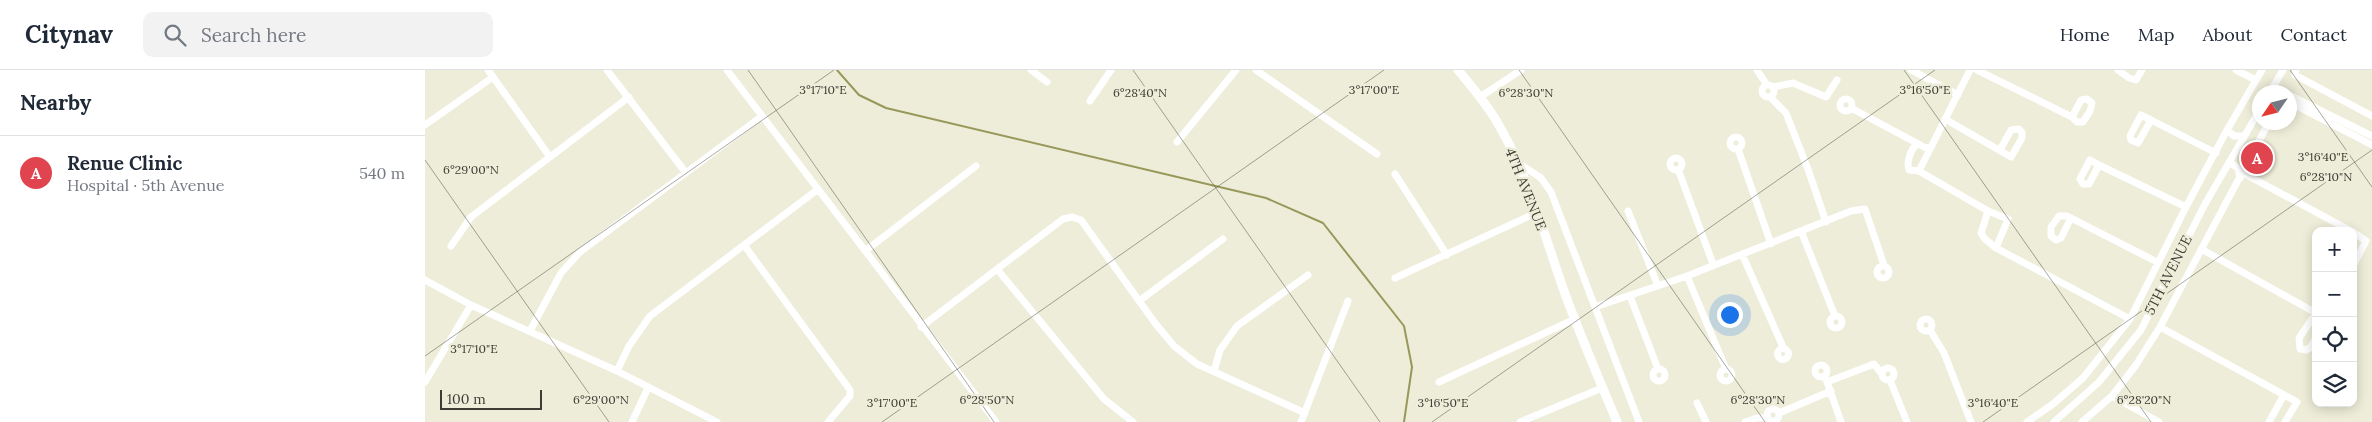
<!DOCTYPE html>
<html lang="en">
<head>
<meta charset="utf-8">
<style>
	body { margin:0; font-family:Lora,serif; background:#f2f2f3; color:#1f2937 }
	.controls { position:absolute; right:15px; bottom:15px; display:grid; overflow:hidden; border-radius:10px; box-shadow:0 2px 12px #0003 }
	.controls button { width:45px; height:45px; display:grid; place-items:center; padding:0; border:0; border-bottom:1px solid #e0e1e3; background:#fff; color:#1f2937; font:25px sans-serif }
	.compass { position:absolute; left:1827px; top:15px; width:45px; height:45px; border-radius:50%; background:#fff; box-shadow:0 2px 12px #0003; rotate:235deg }
	.scale { position:absolute; left:15px; bottom:12px; width:102px; box-sizing:border-box; padding-left:5px; border:2px solid #3d3d35; border-top:0; font-size:14px; line-height:18px; white-space:nowrap; color:#3d3d35; -webkit-text-stroke:4px #ededd9; paint-order:stroke }
	.you { position:absolute; left:1304px; top:244px; width:18px; height:18px; margin:-12px; border:4px solid #fff; border-radius:50%; background:#1a73e8; box-shadow:0 0 0 8px #1a73e833 }
	.badge { display:grid; place-items:center; width:32px; height:32px; border-radius:50%; background:#0f766e; color:#fff; font-size:16px; font-weight:700 }
	.pin { position:absolute; translate:-50% -50%; border:2px solid #fff; box-shadow:0 1px 5px #0006 }
	.list { margin:0; padding:0; list-style:none }
	h2 { display:flex; justify-content:space-between; align-items:center; height:65px; margin:0; padding:0 20px; font-size:21px }
	h2 small { font-size:16px; font-weight:400; color:#747a83 }
	.list li { display:grid; grid-template-columns:32px 1fr auto; gap:15px; align-items:center; box-sizing:border-box; height:75px; padding:0 20px; border-top:1px solid #e0e1e3 }
	.list b { display:block; font-size:19px; white-space:nowrap }
	.list p { margin:0; font-size:16px; white-space:nowrap; color:#747a83 }
	.list em { font-size:16px; font-style:normal; color:#747a83 }
	.icon { flex:none; width:28px; height:28px; fill:none; stroke:currentColor; stroke-width:2; stroke-linecap:round; stroke-linejoin:round }
	.map { position:relative; flex:none; width:1947px; height:352px; overflow:hidden }
	header { display:flex; align-items:center; gap:30px; box-sizing:border-box; height:70px; padding:0 25px; background:#fff; border-bottom:1px solid #e0e1e3 }
	header strong { font-size:24px }
	nav { display:flex; gap:28px; margin-inline-start:auto; font-size:18px }
	.search { width:350px; height:45px; background:#f2f2f3; display:flex; align-items:center; gap:12px; box-sizing:border-box; padding:0 18px; border-radius:10px; color:#747a83; font-size:19px }
	main { display:flex }
	aside { flex:1; background:#fff }
	.map>svg:first-child { display:block }
</style>
</head>
<body>
<header>
<strong>Citynav</strong>
<div class="search"><svg class="icon" aria-label="search" viewBox="0 0 24 24"><circle cx="10" cy="10" r="6"/><path d="M15 15l6 6"/></svg>Search here</div>
<nav><a>Home</a><a>Map</a><a>About</a><a>Contact</a></nav>
</header>
<main>
<aside>
<h2>Nearby<small></small></h2>
<ul class="list">
<li><span class="badge" style="background:#e0444e">A</span><div><b>Renue Clinic</b><p>Hospital · 5th Avenue</p></div><em>540 m</em></li>
</ul>
</aside>
<div class="map">
<svg width="1947" height="352" viewBox="0 0 1947 352">
	<rect width="100%" height="100%" fill="#ededd9"/>
	<g fill="none" stroke-linecap="round" stroke-linejoin="round">
		<path stroke="#98985a" stroke-width="2" d="M412,0L434,25L461,38L841,128L898,153L979,256L987,297L979,352"/>
		<path stroke="#fff" stroke-width="7" d="M63,0L125,87
			M182,0L261,103
			M302,0L571,352
			M606,0L622,12
			M831,0L952,84
			M1332,0L1342,15
			M1486,0L1533,25
			M1552,0L1647,47L1652,52H1658L1665,41L1667,33L1662,29L1656,30L1647,47
			M1693,0L1704,8L1711,10L1717,0
			M1811,0L1831,10
			M1871,0L1870,5L1947,46
			M1337 21a6 6 0 1 1 12 0a6 6 0 1 1-12 0Z
			M1348,17L1368,13L1401,27L1412,10
			M1848,17L1860,22
			M1845,22L1858,0
			M1864,25L1947,66
			M1055,27L1096,0
			M1345,27L1361,43L1384,102L1401,152
			M1415 35a6 6 0 1 1 12 0a6 6 0 1 1-12 0Z
			M665,31L686,0
			M1864,32L1947,75
			M1426,38L1501,78L1506,77
			M1716,45L1726,50L1713,73L1706,70L1705,66Z
			M1520,49L1586,87L1597,68V62L1594,59L1586,60L1575,80
			M1726,50L1791,83
			M0,55L68,7
			M1802,60L1809,66H1819
			M1305 73a6 6 0 1 1 12 0a6 6 0 1 1-12 0Z
			M752,72L811,0
			M1492,74C1486,79 1481,92 1484,100L1494,101L1563,141L1583,149L1571,178
			M1313,79L1346,174
			M1245 94a6 6 0 1 1 12 0a6 6 0 1 1-12 0Z
			M1665,90L1674,95L1664,114H1658L1655,109Z
			M1092,92L1116,108L1126,122L1214,352
			M1804,92L1813,98L1815,108
			M1674,95L1761,137
			M1253,99L1288,194
			M1494,101L1545,0
			M1818,103L1926,161
			M970,104L1022,185
			M1203,141L1233,216
			M1563,141L1556,163L1560,169L1571,178L1705,249
			M1646,148L1636,168L1631,170L1626,166V157L1634,146H1642L1732,192
			M1376,161L1410,246
			M1928,162L1941,171L1928,196
			M319,175L425,320V326L403,352
			M26,176L46,147L204,27
			M1778,180L1889,242
			M440,181L551,96
			M1317,184L1358,277
			M1452 202a6 6 0 1 1 12 0a6 6 0 1 1-12 0Z
			M572,199L679,329L708,352
			M1262,206L1301,299
			M970,208L1113,142
			M0,210L46,235L192,301L292,352
			M1205,226L1233,299
			M714,231L798,169
			M1170,237L1262,206L1426,141L1440,139L1459,195
			M1891,243L1874,268L1875,279L1881,280L1885,278L1891,268
			M1405 252a6 6 0 1 1 12 0a6 6 0 1 1-12 0Z
			M1495 255a6 6 0 1 1 12 0a6 6 0 1 1-12 0Z
			M496,257L638,149L647,147L656,150L730,253L749,276L772,294L880,343
			M1735,257L1872,332L1860,352
			M1505,260L1519,283L1546,352
			M105,261L136,203L155,182L337,46
			M1352.5 284a5.5 5.5 0 1 1 11 0a5.5 5.5 0 1 1-11 0Z
			M1390 301a6 6 0 1 1 12 0a6 6 0 1 1-12 0Z
			M1457 304a6 6 0 1 1 12 0a6 6 0 1 1-12 0Z
			M1228 305a6 6 0 1 1 12 0a6 6 0 1 1-12 0Z
			M1295 305a6 6 0 1 1 12 0a6 6 0 1 1-12 0Z
			M192,301L204,276L225,246L392,120
			M789,301L795,280L812,256L883,205
			M1400,306L1416,352
			M1465,310L1482,352
			M0,312L46,235
			M1014,312L1150,249
			M1402,312L1449,294L1457,304
			M1687,326L1734,352
			M1272,333L1281,352
			M1342 345a6 6 0 1 1 12 0a6 6 0 1 1-12 0Z
			M1354,343L1406,321
			M207,352L223,318
			M876,352L923,231
			M1095,352L1177,318
			M1320,352L1332,348H1343
			M1602,352L1628,334L1658,308L1705,249L1761,137L1802,60L1837,0
			M1629,352L1674,312L1716,260L1780,134L1834,41
			M1657,352L1687,326L1711,295L1735,257L1844,52
			M1844,352L1859,325"/>
		<path stroke="#fff" stroke-width="9" d="M1033,0C1047,17 1061,33 1072,52C1103,104 1119,164 1139,221C1155,265 1174,309 1192,352"/>
	</g>
	<path fill="none" stroke="#3d3d35" stroke-width="1" stroke-opacity="0.45" d="M323,0L569,352M708,0L955,352M1094,0L1340,352M1479,0L1726,352M1865,0L1947,117M0,90L184,352M0,286L409,0M457,352L959,0M1007,352L1510,0M1558,352L1947,80"/>
	<g text-anchor="middle" stroke-width="5" stroke-linejoin="round" paint-order="stroke">
		<g font-size="14" fill="#3d3d35" stroke="#ededd9">
			<text transform="translate(1101 119) rotate(68)" y="5">4TH AVENUE</text>
			<text transform="translate(1743 205) rotate(-63)" y="5">5TH AVENUE</text>
		</g>
	</g>
	<g font-size="12" text-anchor="middle" fill="#3d3d35" stroke="#ededd9" stroke-width="5" stroke-linejoin="round" paint-order="stroke">
		<text x="398" y="24">3°17'10"E</text>
		<text x="949" y="24">3°17'00"E</text>
		<text x="1500" y="24">3°16'50"E</text>
		<text x="715" y="27">6°28'40"N</text>
		<text x="1101" y="27">6°28'30"N</text>
		<text x="1898" y="91">3°16'40"E</text>
		<text x="46" y="104">6°29'00"N</text>
		<text x="1901" y="111">6°28'10"N</text>
		<text x="49" y="283">3°17'10"E</text>
		<text x="176" y="334">6°29'00"N</text>
		<text x="562" y="334">6°28'50"N</text>
		<text x="1333" y="334">6°28'30"N</text>
		<text x="1719" y="334">6°28'20"N</text>
		<text x="467" y="337">3°17'00"E</text>
		<text x="1018" y="337">3°16'50"E</text>
		<text x="1568" y="337">3°16'40"E</text>
	</g>
</svg>
<div class="controls">
<button>+</button>
<button>−</button>
<button><svg class="icon" aria-label="locate" viewBox="0 0 24 24"><circle cx="12" cy="12" r="6"/><path d="M12 2v4M12 18v4M2 12h4M18 12h4"/></svg></button>
<button><svg class="icon" aria-label="layers" viewBox="0 0 24 24"><path d="M12 4l9 5-9 5-9-5zM3 14l9 5 9-5"/></svg></button>
</div>
<svg class="compass" viewBox="-18 -18 36 36"><path d="M0-13l5 13h-10z" fill="#e53935"/><path d="M0 13l5-13h-10z" fill="#747a83"/></svg>
<div class="scale">100 m</div>
<div class="you"></div>
<div class="pin badge" style="left:1832px;top:88px;background:#e0444e">A</div>
</div>
</main>
</body>
</html>
